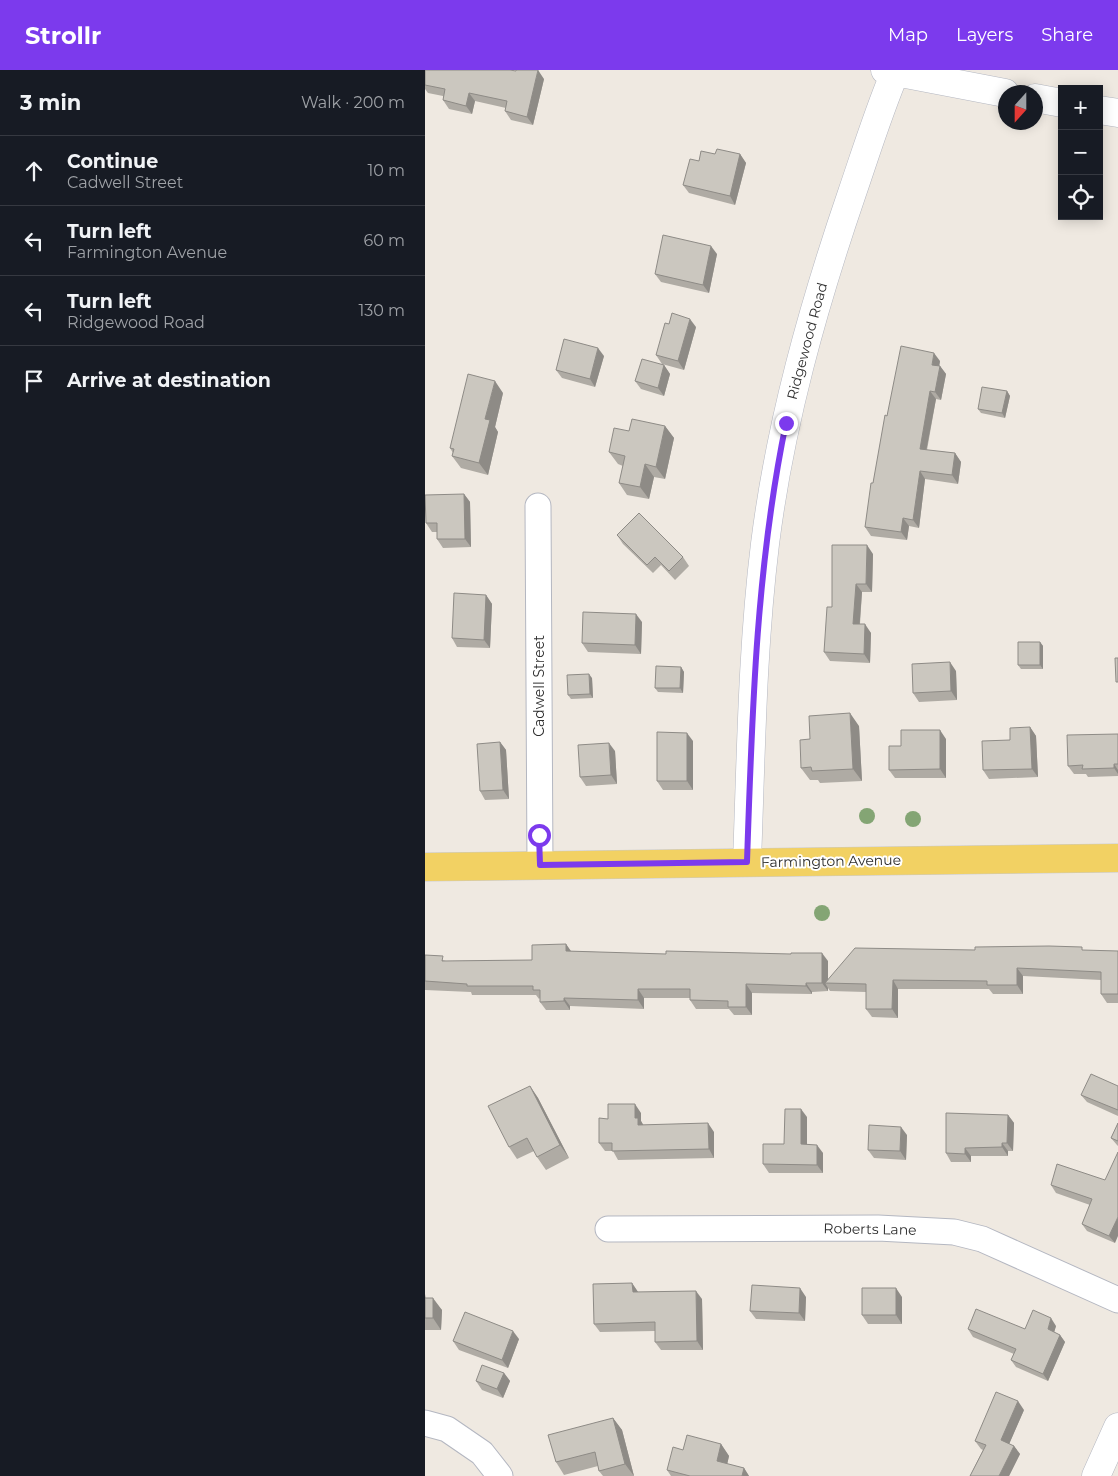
<!DOCTYPE html>
<html lang="en">
<head>
<meta charset="utf-8">
<style>
	body { margin:0; font-family:Montserrat,sans-serif; background:#242831; color:#f1f3f6 }
	.controls { position:absolute; right:15px; top:15px; display:grid; overflow:hidden; border-radius:0px; box-shadow:0 2px 12px #0003 }
	.controls button { width:45px; height:45px; display:grid; place-items:center; padding:0; border:0; border-bottom:1px solid #363941; background:#171b24; color:#f1f3f6; font:25px sans-serif }
	.compass { position:absolute; left:573px; top:15px; width:45px; height:45px; border-radius:50%; background:#171b24; box-shadow:0 2px 12px #0003; rotate:201deg }
	.stop { position:absolute; width:15px; height:15px; margin:-11px; border:4px solid #7c3aed; border-radius:50%; background:#fff }
	.stop.end { background:#7c3aed; border-color:#fff; box-shadow:0 1px 5px #0008 }
	.list { margin:0; padding:0; list-style:none }
	h2 { display:flex; justify-content:space-between; align-items:center; height:65px; margin:0; padding:0 20px; font-size:21px }
	h2 small { font-size:16px; font-weight:400; color:#9ea1a6 }
	.list li { display:grid; grid-template-columns:32px 1fr auto; gap:15px; align-items:center; box-sizing:border-box; height:70px; padding:0 20px; border-top:1px solid #363941 }
	.list b { display:block; font-size:19px; white-space:nowrap }
	.list p { margin:0; font-size:16px; white-space:nowrap; color:#9ea1a6 }
	.list em { font-size:16px; font-style:normal; color:#9ea1a6 }
	.icon { flex:none; width:28px; height:28px; fill:none; stroke:currentColor; stroke-width:2; stroke-linecap:round; stroke-linejoin:round }
	.map { position:relative; flex:none; width:693px; height:1406px; overflow:hidden }
	header { display:flex; align-items:center; gap:30px; box-sizing:border-box; height:70px; padding:0 25px; background:#7c3aed; color:#fff }
	header strong { font-size:24px }
	nav { display:flex; gap:28px; margin-inline-start:auto; font-size:18px }
	main { display:flex }
	aside { flex:1; background:#171b24 }
	.map>svg:first-child { display:block }
</style>
</head>
<body>
<header>
<strong>Strollr</strong>
<nav><a>Map</a><a>Layers</a><a>Share</a></nav>
</header>
<main>
<aside>
<h2>3 min<small>Walk · 200 m</small></h2>
<ul class="list">
<li><svg class="icon" aria-label="ahead" viewBox="0 0 24 24"><path d="M12 20V5M6 11l6-6 6 6"/></svg><div><b>Continue</b><p>Cadwell Street</p></div><em>10 m</em></li>
<li><svg class="icon" aria-label="left" viewBox="0 0 24 24"><path d="M17 20v-9H6M10 6l-5 5 5 5"/></svg><div><b>Turn left</b><p>Farmington Avenue</p></div><em>60 m</em></li>
<li><svg class="icon" aria-label="left" viewBox="0 0 24 24"><path d="M17 20v-9H6M10 6l-5 5 5 5"/></svg><div><b>Turn left</b><p>Ridgewood Road</p></div><em>130 m</em></li>
<li><svg class="icon" aria-label="arrive" viewBox="0 0 24 24"><path d="M6 21V4h12l-3 4 3 4H6"/></svg><div><b>Arrive at destination</b></div></li>
</ul>
</aside>
<div class="map">
<svg width="693" height="1406" viewBox="0 0 693 1406">
	<rect width="100%" height="100%" fill="#efe9e1"/>
	<g fill="none" stroke-linecap="round" stroke-linejoin="round">
		<g stroke="#b4b7c1" stroke-width="27">
			<path id="minor" d="M113,436L115,795
				M183,1159L453,1158L529,1162L557,1169L693,1230
				M0,1353L22,1359L57,1383L75,1406"/>
		</g>
		<g stroke="#b4b7c1" stroke-width="29">
			<path id="secondary" d="M460,0L580,23
				M610,28L637,33
				M674,40L693,43
				M322,792C326,686 327,580 340,474C355,354 388,237 427,123C441,82 454,40 471,0
				M671,1406L693,1357"/>
		</g>
		<g stroke="#c9c9c9" stroke-width="29">
			<path id="primary" d="M0,797L693,788"/>
		</g>
		<use href="#minor" stroke="#fff" stroke-width="25"/>
		<use href="#secondary" stroke="#fff" stroke-width="28"/>
		<use href="#primary" stroke="#f2d163" stroke-width="28"/>
	</g>
	<g fill="#84a574">
		<circle cx="442" cy="746" r="8"/>
		<circle cx="488" cy="749" r="8"/>
		<circle cx="397" cy="843" r="8"/>
	</g>
	<path fill="#afaba4" d="M0,0L119,9L108,55L86,50L80,41L81,38L50,31L47,44L24,39L18,30V26L3,23L0,19Z
		M290,84H315L321,93L310,135L264,123L258,115L274,91Z
		M292,184L284,223L236,212L230,204Z
		M271,257L259,300L237,294L231,285Z
		M179,286L170,317L137,308L131,300Z
		M515,291L514,296H515L521,304L516,330L511,329L502,380L530,383L536,392L533,414L500,409L494,458L484,456L482,470L446,466L440,457L448,413L462,346Z
		M239,295L245,304L239,326L216,319L210,311Z
		M582,321L585,326L580,348L556,343L553,339Z
		M78,323L70,357L73,362L63,405L36,398L27,386L28,383L25,378Z
		M240,356L249,368L240,409L229,407L224,429L202,425L194,413L198,396L193,394L184,382L204,361Z
		M39,424L45,432L46,477L18,478L12,469V462H7L1,453Z
		M192,465L258,487L264,496L250,510L236,495L228,503L198,474Z
		M448,484L447,522H437L435,554L446,563L445,593L405,591L399,582L407,537Z
		M61,525L67,534L65,578L32,577L27,568Z
		M217,552L216,584L163,582L157,573Z
		M615,572L618,576V599H596L593,595Z
		M256,597L259,602L258,623L233,622L230,618Z
		M531,601L532,630L494,632L488,623Z
		M167,608L168,628L146,629L143,625Z
		M434,656L437,711L395,713L393,710H385L376,698L385,669Z
		M605,657L611,666L613,707L564,709L558,700L585,670Z
		M693,664V706L663,707L661,704H649L643,696Z
		M521,669V708H470L464,700L476,676Z
		M268,671V720H238L232,711Z
		M75,672L81,680L84,729L60,730L55,721Z
		M190,681L192,714L161,716L155,707Z
		M141,874L146,881L403,891V909L550,880L693,881V933H682L676,924V910L598,906V924H568L564,919H473V948L447,947L441,939V922L405,921L403,918V921L387,922V924L327,923V945H309L304,939H271L265,930V928H219V939L145,936V940H121L115,932V928L114,929L111,925H47L46,922L0,920V885L21,891L107,890Z
		M105,1016L113,1028L144,1088L121,1100L112,1087L109,1081L92,1089L84,1077Z
		M693,1016V1046L662,1032L656,1025Z
		M216,1043V1051L218,1055L289,1062V1088L193,1090L188,1081H180L174,1073L183,1049Z
		M583,1045L589,1053L588,1081H583V1086H546V1092H526L521,1083Z
		M382,1047V1075L398,1083V1103H344L338,1094L359,1074Z
		M693,1053V1076L692,1075L686,1068Z
		M482,1065L481,1090L449,1088L443,1080Z
		M680,1110L690,1173L662,1161L657,1154L665,1135L631,1123L626,1115Z
		M207,1213L213,1222L277,1229L278,1280H236L230,1272V1261L175,1262L169,1254Z
		M0,1224L1,1228L17,1240L16,1260H0Z
		M381,1227L380,1251L331,1249L325,1241Z
		M477,1227V1254H443L437,1245Z
		M631,1256L629,1262L635,1265L640,1272L623,1311L591,1297L586,1290L589,1284L548,1267L543,1259H600Z
		M94,1269L83,1298L34,1280L28,1271Z
		M79,1303L85,1311L78,1328L57,1320L51,1311Z
		M599,1340L584,1374L589,1376L595,1384L584,1406H545L558,1380L556,1379L550,1371Z
		M188,1348L197,1360L209,1406H178L174,1401L173,1396L139,1405L131,1392Z
		M296,1374L304,1386L302,1394L319,1398L324,1406H246L242,1400L258,1380Z"/>
	<path fill="#8e8b86" d="M113,0L119,9L108,55L102,47Z
		M44,23L50,31L47,44L41,36Z
		M315,84L321,93L310,135L305,126Z
		M286,176L292,184L284,223L278,215Z
		M265,249L271,257L259,300L253,291Z
		M173,278L179,286L170,317L165,309Z
		M509,283L515,291L513,303L507,295Z
		M239,295L245,304L239,326L233,318Z
		M515,296L521,304L516,330L510,322Z
		M70,311L78,323L70,357L73,362L63,405L54,393L60,349Z
		M505,321L511,329L500,387L495,379Z
		M582,321L585,326L580,348L577,343Z
		M240,356L249,368L240,409L231,397Z
		M530,383L536,392L533,414L527,405Z
		M220,394L229,407L224,429L215,417Z
		M495,401L500,409L494,458L488,450Z
		M39,424L45,432L46,477L40,469Z
		M478,448L484,456L482,470L476,462Z
		M442,475L448,484L447,522L441,514Z
		M431,514L437,522L434,562L428,554Z
		M61,525L67,534L65,578L59,570Z
		M211,544L217,552L216,584L210,575Z
		M440,554L446,563L445,593L439,584Z
		M615,572L618,576V599L615,595Z
		M525,592L531,601L532,630L526,621Z
		M256,597L259,602L258,623L255,618Z
		M164,604L167,608L168,628L165,624Z
		M425,643L434,656L437,711L428,699Z
		M605,657L611,666L613,707L607,699Z
		M515,660L521,669V708L515,699Z
		M262,663L268,671V720L262,711Z
		M75,672L81,680L84,729L78,720Z
		M184,673L190,681L192,714L186,705Z
		M689,694L693,700V704L689,698Z
		M141,874L147,883L141,881Z
		M397,883L403,891V913H400L403,918V921L397,913Z
		M592,898L598,906V924L592,915Z
		M468,910L473,919V948L467,939Z
		M381,913L387,922V924L381,916Z
		M321,914L327,923V945L321,937Z
		M213,919L219,928V939L213,930Z
		M139,928L145,936V940L139,931Z
		M105,1016L113,1028L144,1088L135,1075Z
		M210,1034L216,1043V1051L219,1056L213,1055L210,1048Z
		M376,1039L382,1047V1083L376,1074Z
		M583,1045L589,1053L588,1081L582,1073Z
		M283,1053L289,1062V1088L284,1079Z
		M476,1057L482,1065L481,1090L475,1081Z
		M577,1073L583,1081V1086L577,1077Z
		M392,1075L398,1083V1103L392,1095Z
		M540,1078L546,1086V1092L540,1084Z
		M693,1147V1166L690,1173L684,1166Z
		M207,1213L213,1222H208Z
		M375,1218L381,1227L380,1251L374,1243Z
		M471,1218L477,1227V1254L471,1245Z
		M271,1221L277,1229L278,1280L272,1271Z
		M8,1228L17,1240L16,1260L8,1248Z
		M626,1248L631,1256L628,1266L623,1259Z
		M88,1261L94,1269L83,1298L77,1290Z
		M635,1265L640,1272L623,1311L618,1304Z
		M79,1303L85,1311L78,1328L72,1319Z
		M593,1331L599,1340L582,1379L576,1370Z
		M188,1348L197,1360L209,1406L200,1394Z
		M296,1374L304,1386L300,1404L292,1391Z
		M589,1376L595,1384L584,1406H574Z
		M319,1398L324,1406H317Z"/>
	<path fill="#cbc7bf" stroke="#8e8b86" d="M0,0H85L91,1V0H113L102,47L80,41L82,31L44,23L41,36L18,30L20,19L0,15Z
		M292,79L315,84L305,126L258,115L265,89L274,91L276,81L290,84Z
		M238,165L286,176L278,215L230,204Z
		M247,243L265,249L253,291L231,285L240,253L244,254Z
		M139,269L173,278L165,309L131,300Z
		M476,276L509,283L507,295L515,296L510,322L505,321L495,379L530,383L527,405L495,401L488,450L478,448L476,462L440,457L446,413H448L460,345L462,346Z
		M217,289L239,295L233,318L210,311Z
		M43,304L70,311L60,349L65,350L54,393L27,386L29,379L25,378Z
		M557,317L582,321L577,343L553,339Z
		M207,349L240,356L231,397L220,394L215,417L194,413L200,386L184,382L189,358L204,361Z
		M39,424L40,469H12V453H1L0,425Z
		M214,443L258,487L244,501L230,487L222,495L192,465Z
		M407,475H442L441,514H431L428,554H440L439,584L399,582L402,537H407Z
		M29,523L61,525L59,570L27,568Z
		M158,542L211,544L210,575L157,573Z
		M593,572H615V595H593Z
		M690,588H693V612H691Z
		M525,592L526,621L488,623L487,594Z
		M231,596L256,597L255,618H230Z
		M164,604L165,624L143,625L142,605Z
		M425,643L428,699L387,701L386,697L376,698L375,670L385,669L384,646Z
		M605,657L607,699L558,700L557,671L585,670V658Z
		M476,660H515V699L464,700V676H476Z
		M232,662L262,663V711H232Z
		M693,664V694H689V698L657,699L658,695L643,696L642,665Z
		M75,672L78,720L55,721L52,674Z
		M184,673L186,705L155,707L153,675Z
		M141,874V881L241,884V881L366,884V883H397V913H381V916L321,914V937H303V931L265,930V919H213V930L139,928V931L115,932V920H108V916H42V914L0,911V885L18,886L17,891L107,890V875Z
		M624,876L657,877V880L693,881V924H676V902L592,898V915H562V911L468,910L467,939H441V914L400,913L430,878L550,880V877Z
		M666,1004L693,1016V1040L656,1025Z
		M105,1016L135,1075L112,1087L102,1068L84,1077L63,1036Z
		M183,1034H210V1048H213V1055L283,1053L284,1079L187,1081V1073H174V1048L183,1049Z
		M360,1039H376V1074L392,1075V1095L338,1094V1074H359Z
		M521,1043L583,1045L582,1073H577V1077L540,1078V1084L521,1083Z
		M693,1053V1071L686,1068Z
		M444,1055L476,1057L475,1081L443,1080Z
		M693,1082V1147L684,1166L657,1154L667,1129L626,1115L632,1094L680,1110Z
		M207,1213L208,1222L271,1221L272,1271L230,1272V1252L169,1254L168,1214Z
		M327,1215L375,1218L374,1243L325,1241Z
		M437,1218H471V1245H437Z
		M0,1228H8V1248H0Z
		M551,1239L600,1259L608,1240L626,1248L623,1259L635,1265L618,1304L586,1290L591,1279L543,1259Z
		M40,1242L88,1261L77,1290L28,1271Z
		M57,1295L79,1303L72,1319L51,1311Z
		M571,1322L593,1331L576,1370L589,1376L574,1406H545L561,1375L550,1371Z
		M188,1348L200,1394L174,1401L170,1382L131,1392L123,1365Z
		M262,1365L296,1374L292,1391L319,1398L317,1406H265L242,1400L248,1377L258,1380Z"/>
	<g fill="none" stroke-linecap="round" stroke-linejoin="round">
		<path stroke="#7c3aed" stroke-width="6" d="M114,765L115,795L322,792C327,645 331,498 361,353"/>
	</g>
	<g text-anchor="middle" stroke-width="4" stroke-linejoin="round" paint-order="stroke">
		<g font-size="14" fill="#2e2e2e" stroke="#fff">
			<text transform="translate(382 271) rotate(-75)" y="5">Ridgewood Road</text>
			<text transform="translate(114 616) rotate(-90)" y="5">Cadwell Street</text>
			<text transform="translate(406 791) rotate(-1)" y="5">Farmington Avenue</text>
			<text transform="translate(445 1159) rotate(1)" y="5">Roberts Lane</text>
		</g>
	</g>
</svg>
<div class="controls">
<button>+</button>
<button>−</button>
<button><svg class="icon" aria-label="locate" viewBox="0 0 24 24"><circle cx="12" cy="12" r="6"/><path d="M12 2v4M12 18v4M2 12h4M18 12h4"/></svg></button>
</div>
<svg class="compass" viewBox="-18 -18 36 36"><path d="M0-13l5 13h-10z" fill="#e53935"/><path d="M0 13l5-13h-10z" fill="#9ea1a6"/></svg>
<div class="stop" style="left:114px;top:765px"></div>
<div class="stop end" style="left:361px;top:353px"></div>
</div>
</main>
</body>
</html>
